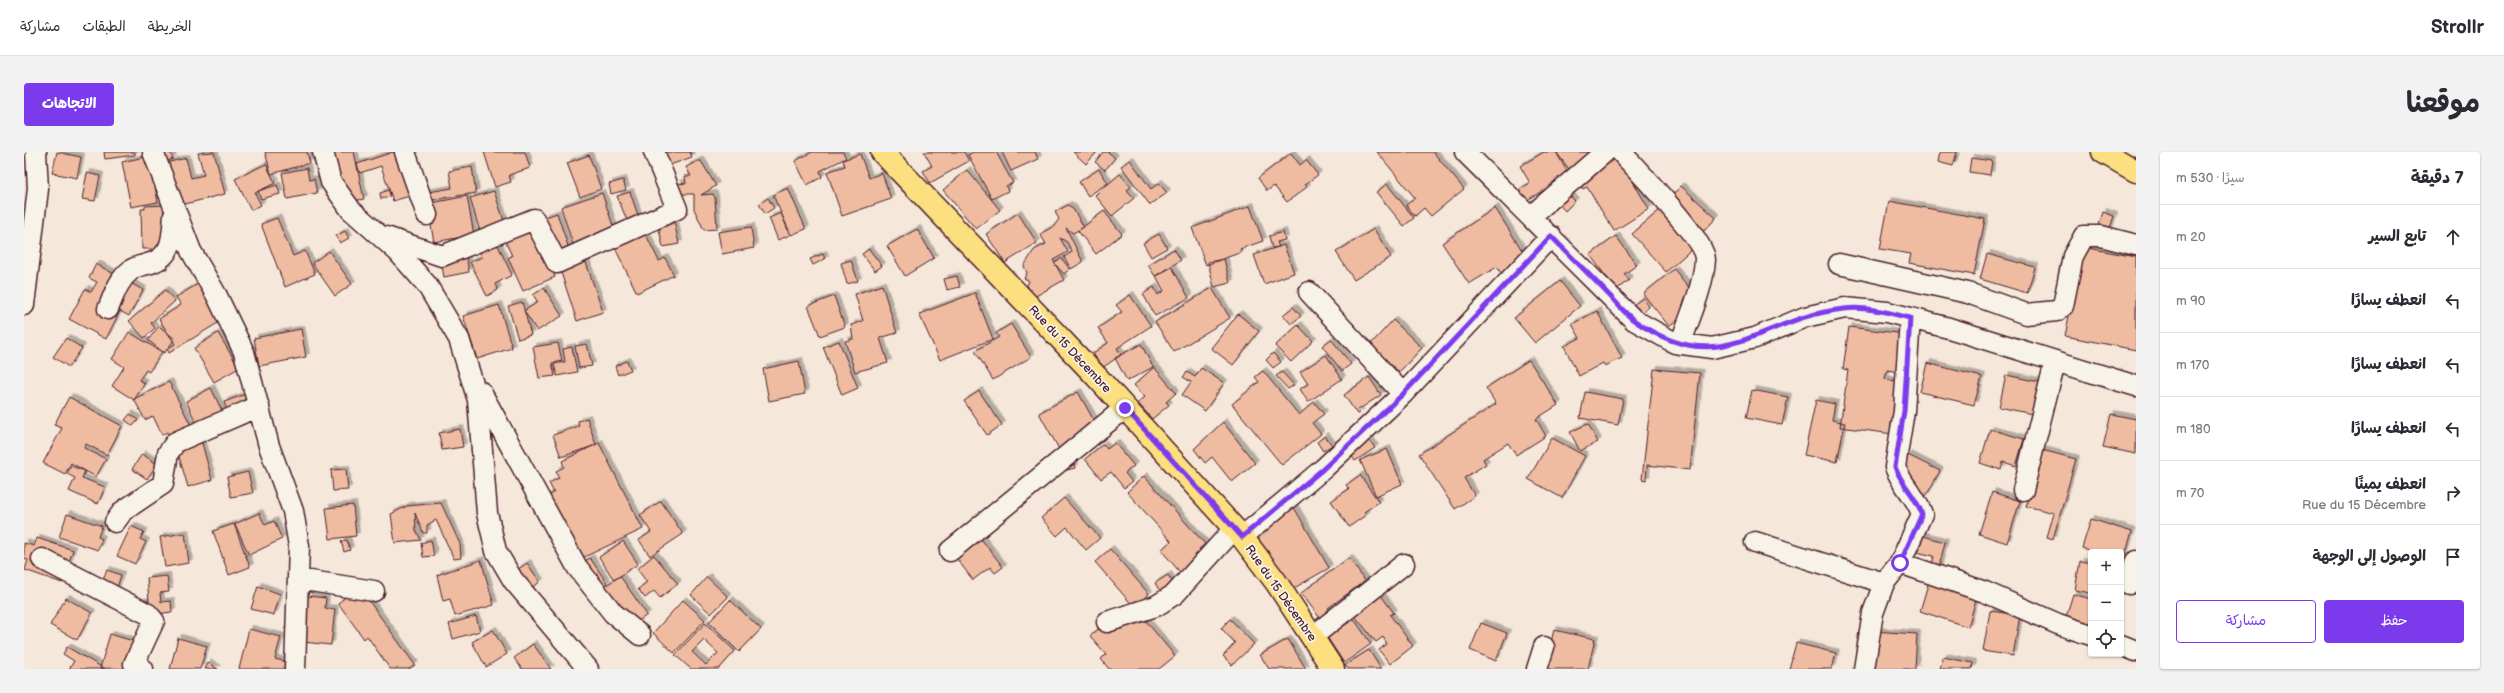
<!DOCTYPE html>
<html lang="ar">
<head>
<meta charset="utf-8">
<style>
	body { margin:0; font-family:"Balsamiq Sans","Playpen Sans Arabic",sans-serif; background:#f2f2f3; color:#2b2b33; direction:rtl }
	.controls { position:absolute; right:12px; bottom:12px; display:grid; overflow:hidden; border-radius:4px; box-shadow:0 1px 3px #0004 }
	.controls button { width:36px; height:36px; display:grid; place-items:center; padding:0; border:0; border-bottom:1px solid #e1e1e2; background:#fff; color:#2b2b33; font:20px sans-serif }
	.stop { position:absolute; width:12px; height:12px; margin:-9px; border:3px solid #7c3aed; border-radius:50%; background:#fff }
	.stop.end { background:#7c3aed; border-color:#fff; box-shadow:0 1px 4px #0008 }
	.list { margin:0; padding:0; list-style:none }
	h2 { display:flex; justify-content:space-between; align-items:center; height:52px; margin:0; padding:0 16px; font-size:17px }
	h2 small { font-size:13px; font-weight:400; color:#7c7c81 }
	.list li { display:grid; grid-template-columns:26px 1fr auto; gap:12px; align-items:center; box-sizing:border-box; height:64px; padding:0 16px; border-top:1px solid #e1e1e2 }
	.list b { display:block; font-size:15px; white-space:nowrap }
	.list p { margin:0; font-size:13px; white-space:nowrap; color:#7c7c81 }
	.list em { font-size:13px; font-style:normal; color:#7c7c81 }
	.actions { display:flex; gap:8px; padding:12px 16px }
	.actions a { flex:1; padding:9px 0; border:1px solid #7c3aed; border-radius:4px; text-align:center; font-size:14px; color:#7c3aed }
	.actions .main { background:#7c3aed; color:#fff }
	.icon { flex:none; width:22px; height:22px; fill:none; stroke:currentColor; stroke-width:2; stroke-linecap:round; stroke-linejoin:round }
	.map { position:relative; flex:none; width:2112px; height:517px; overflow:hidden; direction:ltr; border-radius:4px }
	header { display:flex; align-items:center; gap:24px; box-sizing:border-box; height:56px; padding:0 20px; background:#fff; border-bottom:1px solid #e1e1e2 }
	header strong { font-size:19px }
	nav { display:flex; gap:22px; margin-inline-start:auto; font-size:14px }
	.intro { display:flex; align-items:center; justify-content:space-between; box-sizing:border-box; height:96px; padding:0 24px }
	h1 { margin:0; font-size:28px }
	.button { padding:10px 18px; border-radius:4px; background:#7c3aed; color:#fff; font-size:14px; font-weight:700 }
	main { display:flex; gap:24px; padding:0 24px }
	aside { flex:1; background:#fff; border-radius:4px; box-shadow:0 1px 3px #0004 }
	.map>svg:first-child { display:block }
</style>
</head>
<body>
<header>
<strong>Strollr</strong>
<nav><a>الخريطة</a><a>الطبقات</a><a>مشاركة</a></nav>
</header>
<div class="intro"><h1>موقعنا</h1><a class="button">الاتجاهات</a></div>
<main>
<aside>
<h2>7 دقيقة<small>سيرًا · 530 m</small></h2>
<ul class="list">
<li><svg class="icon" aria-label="ahead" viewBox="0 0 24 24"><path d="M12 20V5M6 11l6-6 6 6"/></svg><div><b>تابع السير</b></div><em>20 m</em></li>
<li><svg class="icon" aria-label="left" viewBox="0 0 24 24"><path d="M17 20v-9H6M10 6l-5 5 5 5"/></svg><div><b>انعطف يسارًا</b></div><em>90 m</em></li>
<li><svg class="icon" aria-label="left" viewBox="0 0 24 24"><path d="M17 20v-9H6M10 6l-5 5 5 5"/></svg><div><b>انعطف يسارًا</b></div><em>170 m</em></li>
<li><svg class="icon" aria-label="left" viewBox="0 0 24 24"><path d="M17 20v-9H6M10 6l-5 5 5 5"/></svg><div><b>انعطف يسارًا</b></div><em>180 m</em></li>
<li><svg class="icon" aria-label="right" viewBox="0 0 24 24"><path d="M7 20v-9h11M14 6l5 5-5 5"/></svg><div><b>انعطف يمينًا</b><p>Rue du 15 Décembre</p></div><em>70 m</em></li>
<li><svg class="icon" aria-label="arrive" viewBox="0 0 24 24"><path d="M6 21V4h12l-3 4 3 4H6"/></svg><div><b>الوصول إلى الوجهة</b></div></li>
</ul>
<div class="actions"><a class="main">حفظ</a><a>مشاركة</a></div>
</aside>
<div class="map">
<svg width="2112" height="517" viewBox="0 0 2112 517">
	<defs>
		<filter id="shadow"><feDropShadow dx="3.5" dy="-3.5" stdDeviation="0" flood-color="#0004"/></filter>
	</defs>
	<rect width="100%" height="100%" fill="#f5e8da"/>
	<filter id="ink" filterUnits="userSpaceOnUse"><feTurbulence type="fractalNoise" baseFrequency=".025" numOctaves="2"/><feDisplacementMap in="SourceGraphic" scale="8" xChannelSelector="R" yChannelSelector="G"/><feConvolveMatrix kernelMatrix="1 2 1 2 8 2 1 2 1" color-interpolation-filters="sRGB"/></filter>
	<g filter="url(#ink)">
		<path fill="#efbca1" stroke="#4a1f2b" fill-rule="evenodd" filter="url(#shadow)" d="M33,0L57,5L53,26L28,21Z
			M80,0H111V3L81,7Z
			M135,0H146L149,7L139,11Z
			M190,0L201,42L153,54L142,11L162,6L167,26L180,23L174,1Z
			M241,0H283L286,11L247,22Z
			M307,0H330L340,47L317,51Z
			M369,0H378L392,42L369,49L357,14L336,21L333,12Z
			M460,0H501L506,16L485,23L487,30L471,35Z
			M632,0H666L668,5L638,16Z
			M788,0H819L822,6L796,19L798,25L783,33L771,9Z
			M900,0H940L945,9L906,31L899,19L908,14Z
			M949,0H972L989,31L982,34L984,39L968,47L944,3Z
			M978,0H1011L1014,7L987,19Z
			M1049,0H1073L1062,12Z
			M1079,0H1084L1091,6L1081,18L1071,10Z
			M1353,0H1409L1440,37L1407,64L1400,56L1391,64L1382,53L1391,46Z
			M1520,0H1532L1545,23L1500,50L1493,39L1506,31L1496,14Z
			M1532,0H1568L1545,17Z
			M1916,0H1933L1929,14L1914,10Z
			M1267,1L1276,13L1282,8L1294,23L1281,32L1283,35L1263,50L1250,34L1243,39L1234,26Z
			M836,2L845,26L858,21L867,47L818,64L803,20L821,14L819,8Z
			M565,3L577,37L556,45L543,11Z
			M125,4L134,50L107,55L98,10Z
			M1594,4L1625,57L1590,79L1563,35L1559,37L1553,28Z
			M1947,6L1968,9L1966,23L1945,20Z
			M1106,8L1127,37L1135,31L1143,41L1126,53L1097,14Z
			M674,9H677L692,34L677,43L689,42L691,46L693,77L680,78L670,57V42H655L654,31L662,32L661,24H667L662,15Z
			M242,12L251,31L231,41L237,53L227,58L211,27Z
			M448,15L452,41L400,49L399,41L428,36L425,19Z
			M283,16L285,28L290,27L293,41L263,47L258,21Z
			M1075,17L1084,31L1064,44L1055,30Z
			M943,18L976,58L952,77L919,38Z
			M63,21L76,24L71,49L58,47Z
			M1096,22L1107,35L1103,38L1110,46L1088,64L1071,43Z
			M599,28L602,38L587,42L585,32Z
			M1363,32L1390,66L1380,74L1352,40Z
			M253,33L256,42L237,47L234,39Z
			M1657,34L1692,66L1677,82L1642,50Z
			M764,36L782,77L767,83L749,43Z
			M365,38L366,44L357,47L356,41Z
			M470,39L481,72L456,80L446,46Z
			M606,40L617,72L606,76L593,44Z
			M578,41L592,83L558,99L579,160L553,169L519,66L533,61L545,97L550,96L537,55Z
			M1543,41L1551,49L1541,59L1533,50Z
			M443,44L450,83L410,90L403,52Z
			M744,46L750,56L741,62L735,52Z
			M1865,49L1961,67L1950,123L1885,111L1887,102L1856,97Z
			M141,53L144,117H129L128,97H118L117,57H121V54Z
			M1044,53L1049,57L1060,75L1049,81L1042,76L1059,110L1047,117L1040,105L1048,100L1043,90L1036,86L1044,100L1029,108L1040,128L1010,145L1003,133L1005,129L1000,126L1003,121L1000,114L1010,98L1022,92L1016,82L1030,74L1035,67L1031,60Z
			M1226,54L1239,89L1216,97L1218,100L1182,113L1168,76Z
			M1471,56L1503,106L1478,122L1473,115L1445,132L1418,91Z
			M1637,57L1671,94L1642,120L1608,82Z
			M1080,59L1098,82L1072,102L1054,79Z
			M2079,60L2090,64L2085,79L2074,76Z
			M757,61L766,83L754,88L745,66Z
			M994,61L1013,91L981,111L962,82Z
			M649,64L655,92L639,95L633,68Z
			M253,66L269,104L281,99L291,122L261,135L237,72Z
			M507,71L531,125L499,139L484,106L488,104L479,84Z
			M727,75L730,96L698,102L694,80Z
			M893,77L910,106L881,124L863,94Z
			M1350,77L1367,105L1330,128L1312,100Z
			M321,79L325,86L316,91L312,84Z
			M620,79L635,109L641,106L650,123L613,141L590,94Z
			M1259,80L1261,88L1253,90L1255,95L1248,96L1245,84Z
			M1135,82L1143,96L1127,105L1119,91Z
			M1592,84L1613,113L1600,122L1605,128L1592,138L1566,103Z
			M472,89L488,123L471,132L474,138L463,144L446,110L458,105L455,97Z
			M1260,93L1270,121L1240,132L1230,103Z
			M2059,95L2112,105V198L2041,184Z
			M845,97L858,114L851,119L838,102Z
			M1150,97L1157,108L1131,124L1124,113Z
			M305,99L328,132L311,144L288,111Z
			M441,99L445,120L420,125L416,104Z
			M799,102L801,107L789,113L786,107Z
			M1963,102L2011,115L2003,141L1956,127Z
			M1037,106L1046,117L1040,122L1030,111Z
			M1200,107L1206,131L1190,135L1184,110Z
			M827,108L834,129L823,132L817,111Z
			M72,112L119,138L105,164L96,159L82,187L45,167L61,137L67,140L73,130L65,126Z
			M1148,115L1165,146L1131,164L1119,142L1130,135L1134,143L1140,139L1132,124Z
			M1650,117L1671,143L1658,154L1663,160L1645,174L1619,142Z
			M933,124L936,135L923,138L920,127Z
			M1536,129L1556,154L1511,191L1490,166Z
			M174,132L197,169L145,201L143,197L151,192L135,167L157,153L152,145Z
			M858,133L873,181L856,186L864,211L831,220L821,189L829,187L827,173L839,169L831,142Z
			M520,136L538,164L513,179L500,159L514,150L509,143Z
			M1188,136L1206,166L1150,200L1131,170Z
			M141,138L151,149L127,171L131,176L120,186L105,169Z
			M951,141L969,187L916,208L895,162Z
			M1106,143L1127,174L1093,196L1097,203L1078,216L1069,201L1084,191L1074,176L1098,160L1092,153Z
			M810,144L821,175L796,184L784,154Z
			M1619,146L1625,155L1616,162L1609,153Z
			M498,150L507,183L494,187L484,154Z
			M475,153L488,196L453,207L439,164Z
			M1269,155L1277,164L1267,172L1259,163Z
			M1573,159L1598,206L1581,214L1579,211L1555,224L1540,194L1556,186L1548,172Z
			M1214,162L1235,179L1209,213L1187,196Z
			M1369,168L1398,196L1375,220L1346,193Z
			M987,172L1007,205L969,228L951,199L975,185L972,181Z
			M1274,173L1289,189L1267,210L1251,194Z
			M135,174L151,187L140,201L124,188Z
			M1825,175L1881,182L1876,220L1863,218L1861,227L1876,230L1869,282L1816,275L1824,218L1819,217Z
			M277,177L282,205L235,214L230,186Z
			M105,180L138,200L125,220L122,218L115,228L121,231L110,248L88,234L100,215L88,207Z
			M194,181L215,216L190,230L170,196Z
			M42,186L58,196L45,215L29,205Z
			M1307,187L1327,212L1318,219L1298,194Z
			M815,189L834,236L818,243L799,195Z
			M534,191L538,209L528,211L531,224L515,226L509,195Z
			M563,192L568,214L555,216L551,194Z
			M1117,192L1129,215L1103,229L1091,206Z
			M548,195L553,220L533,224L530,212L541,210L539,197Z
			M1249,201L1257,210L1249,216L1242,208Z
			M1302,203L1318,227L1284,250L1276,237L1284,232L1276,220Z
			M1505,208L1534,253L1512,267L1522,284L1492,303L1484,291L1459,307L1462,312L1440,326L1451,344L1431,357L1395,302L1472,252L1462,236Z
			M603,209L607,218L594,223L591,214Z
			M775,209L781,242L745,249L739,217Z
			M1903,211L1958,225L1950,253L1896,240Z
			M1130,215L1152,241L1142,250L1145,253L1128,267L1114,251L1121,245L1110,233Z
			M1177,216L1200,231L1181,259L1158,243L1167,230L1159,225L1163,220L1171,225Z
			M1630,217L1676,221L1666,318L1623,313L1622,328L1618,327Z
			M1239,219L1275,263L1290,250L1300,262L1288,271L1297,282L1258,313L1208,252L1235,230L1231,225Z
			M1258,220L1270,233L1264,237L1252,224Z
			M1982,223L2020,231L2013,263L1975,255Z
			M1345,225L1357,243L1334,258L1336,261L1333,262L1320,243Z
			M145,230L175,289L149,291L143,280L138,283L129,264L121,268L110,247Z
			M187,236L202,267L176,279L162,249Z
			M1728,238L1764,245L1758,273L1722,266Z
			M955,239L978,273L963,283L940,249Z
			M1054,240L1074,276L1035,297L1015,261Z
			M1561,240L1599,247L1594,273L1556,266Z
			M222,242L227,258L206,266L200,250Z
			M45,245L98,274L83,303L62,292L60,296L82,307L72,325L47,311L41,322L19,311L38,276L30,273Z
			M1792,248L1811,252L1808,268L1821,271L1813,310L1780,303Z
			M106,262L114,268L109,274L101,268Z
			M2087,262L2112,267V302L2079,295Z
			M563,266L572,293L537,305L529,283L555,274L554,269Z
			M1199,270L1231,311L1208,330L1188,305L1181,311L1170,297Z
			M1564,272L1574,290L1556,299L1546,280Z
			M436,277L439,295L418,298L415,281Z
			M1966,277L2000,287L1992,314L1979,310L1977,318L1956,311Z
			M1342,283L1351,296L1331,309L1322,296Z
			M1301,284L1308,293L1299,299L1293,290Z
			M1528,286L1561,304L1538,346L1504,327Z
			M178,291L188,328L164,335L153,298Z
			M575,291L619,377L554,408L515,348L530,341L525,331L535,326L532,319L540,315L538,309Z
			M1091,291L1110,314L1101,321L1108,330L1100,336L1087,320L1077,327L1061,307L1079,292L1083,297Z
			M1363,297L1378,332L1352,344L1336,308Z
			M2018,298L2052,307L2029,387L2023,385L2030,361L2002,354Z
			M1047,301L1051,316L1039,319Z
			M118,302L133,312L123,327L108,317Z
			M1884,303L1916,319L1902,344L1888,337L1876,318Z
			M47,314L61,319L58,326L81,335L74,352L45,339L51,326L43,322Z
			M322,317L324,338L309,339L307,318Z
			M224,320L229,341L207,345L203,325Z
			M1336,323L1355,350L1340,360L1342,363L1325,375L1307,349L1325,337L1322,333Z
			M1120,324L1181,392L1175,397L1183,406L1161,426L1137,398L1147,389L1103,340Z
			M1968,340L1996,349L1983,391L1955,382Z
			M1040,346L1076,386L1062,398L1043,375L1033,384L1017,366Z
			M637,349L659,382L626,404L615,388L627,380L616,363Z
			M417,351L436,392L437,406L430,407L412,368L403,373V381H399L391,361L392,378L397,388L371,391L367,362L383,354Z
			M1268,352L1305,416L1265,439L1228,375Z
			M329,353L332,384L306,387L302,356Z
			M235,361L241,373L250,369L258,387L225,403L211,372Z
			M43,362L78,374L74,385L78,387L74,398L35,385Z
			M2067,367L2108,380L2099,409L2097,400H2070L2058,396Z
			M210,372L226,415L205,423L189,379Z
			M107,374L120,380L116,387L122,390L111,412L93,404Z
			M161,381L165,411L141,415L136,385Z
			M1892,382L1921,390L1913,423L1906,421L1910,404L1888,399Z
			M954,383L979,415L971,421L966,415L949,428L929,402Z
			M13,386L49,398L38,431L1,418L4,408L0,406V391L10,394Z
			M323,388L326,398L320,400L317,389Z
			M407,388L410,404L399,405L397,391Z
			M599,389L614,412L590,428L575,405Z
			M1086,397L1125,442L1110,455L1071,410Z
			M630,403L654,432L636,446L630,439L621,446L614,437L623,430L613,417Z
			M566,406L583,431L569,440L552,415Z
			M1325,406L1341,429L1304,456L1309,463L1299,470L1277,441Z
			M457,408L470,453L431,464L426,447L419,449L413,423Z
			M2056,409L2067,411V441L2051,438Z
			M503,411L516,430L506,437L493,418Z
			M83,418L97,423L92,439L77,433Z
			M1144,423L1150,433L1137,441L1131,431Z
			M143,424L145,440L136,441L137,450L147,449L148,460L117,464L116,450L125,449L123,426Z
			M596,424L623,463L599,480L572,440Z
			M683,425L704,445L687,462L667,443Z
			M1905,429L1953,444L1944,475L1896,459Z
			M234,434L256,442L250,463L227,457Z
			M1350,434L1370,461L1366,463L1389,494L1366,512L1355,498L1363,492L1359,485L1352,490L1323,454Z
			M335,435L391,513L385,517H366L343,484L340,487L314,451Z
			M2049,442L2067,447V479L2040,471Z
			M284,444L302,446L301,456L311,457L307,493L279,490Z
			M42,446L68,461L53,488L26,473Z
			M659,448L681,468L650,501L629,481Z
			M706,448L737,477L715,500L685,470Z
			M1966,459L1996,463L1989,504L1959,499Z
			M1117,463L1151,504L1135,517H1085L1077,507L1082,502L1066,484L1082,471Z
			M452,464L456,479L429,487L425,472Z
			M1206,467L1230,492L1208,513L1199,504L1211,491L1197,476Z
			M1330,467L1347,492L1320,511L1303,485Z
			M681,471L711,499L695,517H667L651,503ZM680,488L694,501L682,513L668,500Z
			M1457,471L1483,481L1472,509L1446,498Z
			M225,477L257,485L251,507L267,511L266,517H215Z
			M469,478L483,502L462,515L448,490Z
			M1530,478L1571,487L1564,517H1520Z
			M1849,479L1893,482L1891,517H1847Z
			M86,482L122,493L115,517L76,516Z
			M154,486L183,494L176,517H146Z
			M1264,487L1282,517H1245L1236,503Z
			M1772,491L1812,501L1808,517H1765Z
			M509,492L527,517H498L490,506Z
			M43,495L81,517H45L50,509L39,502Z
			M1345,498L1357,517H1324L1321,513Z
			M1919,505L1949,511L1948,517H1916Z
			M184,511L194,517H181Z"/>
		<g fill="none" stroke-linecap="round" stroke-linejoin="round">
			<g stroke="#4a1f2b" stroke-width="23">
				<path id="minor" d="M129,0L167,99L193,144L220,200L245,294L269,359L275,394L271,517
					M299,0L307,30L327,58L373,99L403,133L435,187L454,248L463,361L472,399L489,428L564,517
					M381,0L403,63
					M1441,0L1610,168L1651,191L1688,196L1731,186L1781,165L1821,156L1863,160L1925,176L2112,234
					M1597,0C1613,18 1681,88 1681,107C1680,133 1665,168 1656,192
					M1507,64L1581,0
					M362,85L418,104L510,67L533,111L653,57L630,0
					M1815,112L1944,141L2002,162L2033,159L2039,154L2049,104L2060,84H2077L2112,93
					M1285,140L1379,242
					M0,153L14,37L12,0
					M84,157C90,143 94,128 107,118C112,114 121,113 127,111C150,103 148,83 150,63
					M457,240L553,415L589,461L616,483
					M1999,338L2031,210
					M91,370L99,359L139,332L144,301L152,290L235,254
					M1218,385L1299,317L1379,242L1527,84
					M1731,390L1860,431
					M926,399L1101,256
					M18,407L124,462L130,469L110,512L119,517
					M1876,411L1961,440L2034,472L2067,483
					M274,427L350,439
					M2105,432L2112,409
					M1083,470L1132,454L1151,442L1210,377
					M1288,485L1380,412
					M2097,493L2112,499
					M1513,517L1520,495
					M1840,517L1849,461L1860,431L1876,411L1898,362C1892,344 1877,332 1871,315L1880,259L1886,166"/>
			</g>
			<g stroke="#4a1f2b" stroke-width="25">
				<path id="major" d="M858,0L1072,224L1218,385L1252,430L1309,517
					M2079,0L2112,19"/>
			</g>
			<use href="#minor" stroke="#f7f3e8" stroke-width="20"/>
			<use href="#major" stroke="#fce080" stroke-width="22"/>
		</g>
	</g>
	<g fill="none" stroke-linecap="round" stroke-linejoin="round" filter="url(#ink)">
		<path stroke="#7c3aed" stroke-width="5" d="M1101,256L1218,385L1299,317L1379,242L1527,84C1546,104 1566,123 1585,143C1593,151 1601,162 1611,169C1699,230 1736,165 1820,157C1841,154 1866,161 1886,166L1880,259L1871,315C1877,332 1892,344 1898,362L1876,411"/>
	</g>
	<g text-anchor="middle" stroke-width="3.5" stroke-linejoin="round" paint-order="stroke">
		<g font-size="12" fill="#4a1f2b" stroke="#f7f3e8">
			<text transform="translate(1046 197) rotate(47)" y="4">Rue du 15 Décembre</text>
			<text transform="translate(1257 441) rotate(55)" y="4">Rue du 15 Décembre</text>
		</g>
	</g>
</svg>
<div class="controls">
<button>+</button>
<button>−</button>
<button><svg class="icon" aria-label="locate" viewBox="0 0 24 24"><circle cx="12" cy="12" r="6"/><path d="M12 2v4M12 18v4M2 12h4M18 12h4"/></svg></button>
</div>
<div class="stop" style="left:1876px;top:411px"></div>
<div class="stop end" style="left:1101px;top:256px"></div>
</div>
</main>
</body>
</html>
